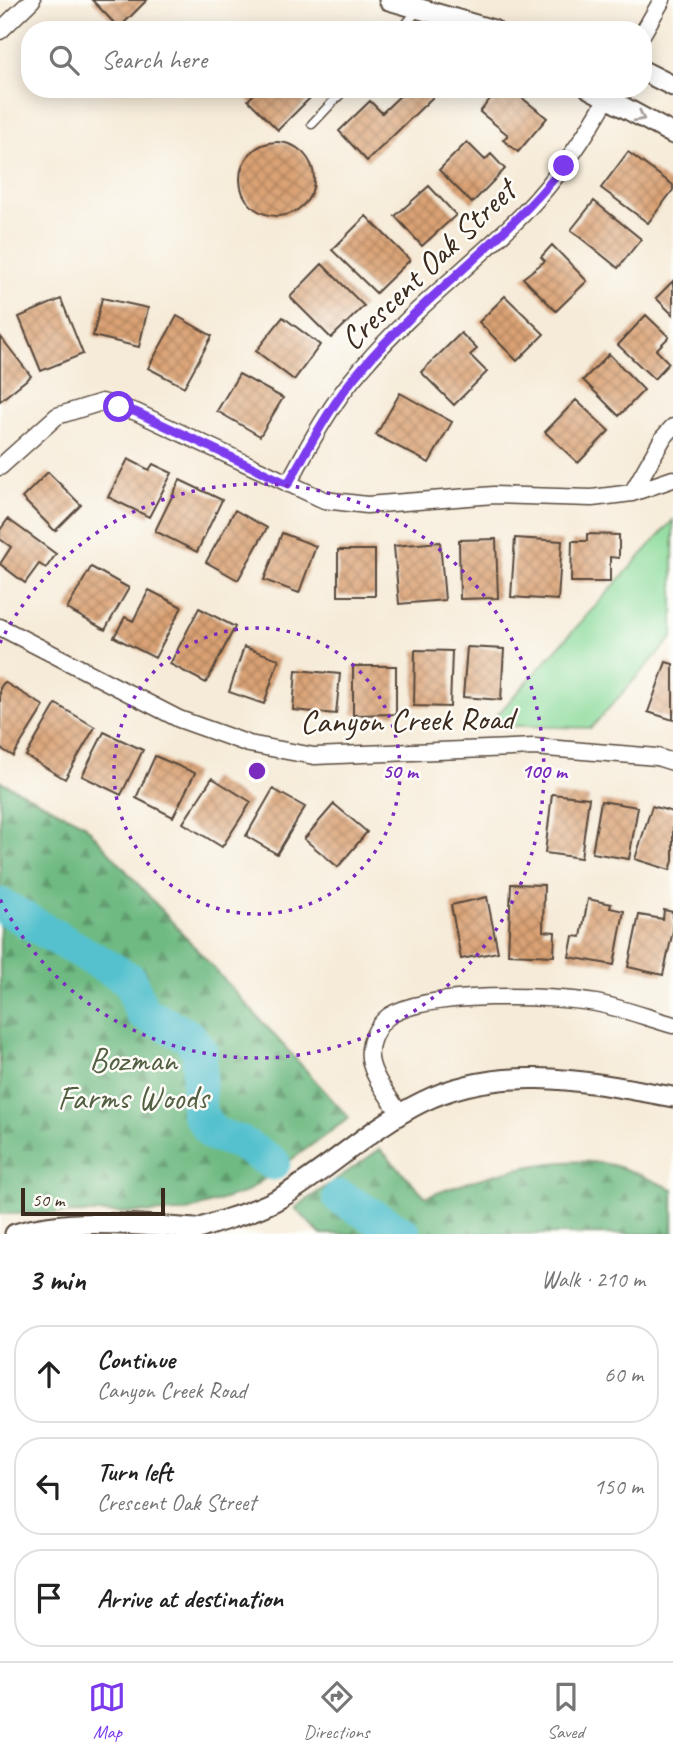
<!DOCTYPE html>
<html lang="en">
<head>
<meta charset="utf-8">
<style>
	body { margin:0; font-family:Caveat,sans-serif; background:#f2f2f2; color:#222 }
	.scale { position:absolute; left:21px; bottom:18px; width:144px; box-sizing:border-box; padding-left:7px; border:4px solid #3b2a1e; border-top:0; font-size:19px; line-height:24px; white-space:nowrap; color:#3b2a1e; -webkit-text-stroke:5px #fdfcf7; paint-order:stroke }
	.stop { position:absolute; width:21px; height:21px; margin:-16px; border:5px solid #7c3aed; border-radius:50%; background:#fff }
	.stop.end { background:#7c3aed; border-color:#fff; box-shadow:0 2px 7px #0008 }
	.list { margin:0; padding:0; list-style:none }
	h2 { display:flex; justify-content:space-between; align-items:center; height:91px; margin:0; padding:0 28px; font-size:30px }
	h2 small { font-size:23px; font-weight:400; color:#767676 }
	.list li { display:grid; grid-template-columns:46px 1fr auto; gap:21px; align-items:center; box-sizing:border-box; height:98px; margin:0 14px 14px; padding:0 14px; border:2px solid #e0e0e0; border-radius:28px }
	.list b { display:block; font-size:26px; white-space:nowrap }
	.list p { margin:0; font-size:23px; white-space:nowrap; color:#767676 }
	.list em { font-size:23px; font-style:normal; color:#767676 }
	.icon { flex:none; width:38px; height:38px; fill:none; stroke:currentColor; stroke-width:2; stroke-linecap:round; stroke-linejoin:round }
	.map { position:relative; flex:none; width:673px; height:1234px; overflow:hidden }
	.search { position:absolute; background:#fff; box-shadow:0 4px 18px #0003; left:21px; right:21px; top:21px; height:77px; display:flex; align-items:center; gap:18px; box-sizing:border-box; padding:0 24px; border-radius:28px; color:#767676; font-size:26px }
	.sheet { height:427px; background:#fff }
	nav { display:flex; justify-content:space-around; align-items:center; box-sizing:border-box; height:98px; border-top:2px solid #e0e0e0; background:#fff; font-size:19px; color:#767676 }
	nav a { display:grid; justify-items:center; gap:4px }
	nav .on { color:#7c3aed }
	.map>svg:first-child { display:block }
</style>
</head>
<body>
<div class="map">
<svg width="673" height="1234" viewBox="0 0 673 1234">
	<defs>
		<pattern id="forest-firs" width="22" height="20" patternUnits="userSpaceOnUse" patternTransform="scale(1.75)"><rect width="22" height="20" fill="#6eba82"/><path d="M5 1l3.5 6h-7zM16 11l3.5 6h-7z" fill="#5c976a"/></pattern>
		<pattern id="building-cross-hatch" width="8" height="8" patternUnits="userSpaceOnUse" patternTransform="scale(1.75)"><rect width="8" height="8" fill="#daa274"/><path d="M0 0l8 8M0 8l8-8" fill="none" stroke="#b2845f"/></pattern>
	</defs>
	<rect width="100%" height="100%" fill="#fdfcf7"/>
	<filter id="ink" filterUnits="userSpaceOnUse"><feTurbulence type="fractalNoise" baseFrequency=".0143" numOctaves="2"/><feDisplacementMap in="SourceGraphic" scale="14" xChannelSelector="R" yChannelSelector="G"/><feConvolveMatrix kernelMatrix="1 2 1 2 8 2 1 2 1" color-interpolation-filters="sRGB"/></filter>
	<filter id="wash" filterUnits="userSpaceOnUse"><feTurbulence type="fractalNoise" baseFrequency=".00686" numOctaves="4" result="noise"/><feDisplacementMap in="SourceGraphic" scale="28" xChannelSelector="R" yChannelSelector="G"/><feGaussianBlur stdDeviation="1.57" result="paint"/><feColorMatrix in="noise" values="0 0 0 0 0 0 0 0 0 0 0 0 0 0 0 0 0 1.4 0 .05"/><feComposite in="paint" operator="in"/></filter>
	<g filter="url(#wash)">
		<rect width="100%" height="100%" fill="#f6ebd8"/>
		<path fill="#89da9a" stroke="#62825c" stroke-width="2" d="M673,520V637L591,728L488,725Z"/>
		<path fill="url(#forest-firs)" stroke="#547250" stroke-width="2" d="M0,781L84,824L349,1118L246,1192L184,1212L0,1214Z
			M380,1149L426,1197C479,1177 556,1152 612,1165C632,1170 653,1181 673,1189V1234H320L295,1208Z"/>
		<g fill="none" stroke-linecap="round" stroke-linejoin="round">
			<path stroke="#55c1ce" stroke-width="35" d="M0,905L130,980L142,1012L188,1036L200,1051L198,1112L213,1134L239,1142L273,1163
				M340,1197L404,1234"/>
		</g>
		<g id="blocks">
			<path fill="url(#building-cross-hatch)" d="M92,0H147L119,28Z
				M259,89H314L316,92L278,130L248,100Z
				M407,89H431L436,94L367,161L339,131L370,101L382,113Z
				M483,89H511L547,118L518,152L503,140L508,135L480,112L490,99L481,92Z
				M467,142L485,160L491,154L505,169L472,203L439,170Z
				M240 179a37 37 0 1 1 74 0a37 37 0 1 1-74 0Z
				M628,152L673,185V190L648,223L601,188Z
				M429,186L456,215L422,246L395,216Z
				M594,201L641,239L618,268L571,230Z
				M366,216L410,260L376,293L332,250Z
				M552,245L587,281L556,311L523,278L545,261L541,257Z
				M322,264L364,306L331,338L290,297Z
				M673,281V315L656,298Z
				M505,296L544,334L517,361L479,322Z
				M102,298L148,308L139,347L93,336Z
				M61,299L83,354L41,371L19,317Z
				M646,315L669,337L656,350L669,363L654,379L618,345Z
				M177,316L212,336L184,387L148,368Z
				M283,317L320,345L294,380L256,351Z
				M461,333L477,349L470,355L487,372L454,405L421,372Z
				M0,336L31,376L0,401Z
				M609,354L644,390L619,416L583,380Z
				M239,374L283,398L260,436L217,411Z
				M400,393L452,422L429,463L376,435Z
				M576,400L609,431L578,463L545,432Z
				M128,459L149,470L153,464L172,473L149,517L108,497Z
				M48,472L81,505L55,531L22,498Z
				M180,480L222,500L197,552L155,531Z
				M235,510L267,528L238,580L206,562Z
				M8,519L56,554L46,568L39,564L25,583L0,564L11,547L0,539V530Z
				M282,533L316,546L299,593L264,580Z
				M587,534L619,535V558L610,557V582H571L572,541H587Z
				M515,538L562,541L558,600L511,597Z
				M496,539L498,598L460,599L459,540Z
				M440,542L445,600L399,604L394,546Z
				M338,550H375V596H338Z
				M91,567L129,588L105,630L67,609Z
				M149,590L182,607L155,658L114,637L125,617L133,621Z
				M199,608L235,627L206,683L170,664Z
				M244,647L279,659L264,704L229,692Z
				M467,647L504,649L501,700L463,697Z
				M415,650L452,651L450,707L414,706Z
				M666,662L673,664V720L648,712Z
				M353,666H396V714L353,715Z
				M296,670L340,674L336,714L293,710Z
				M4,682L44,706L13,756L0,748V688Z
				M56,704L95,727L65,779L26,756Z
				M104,732L143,750L121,795L82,776Z
				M155,756L195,773L173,817L136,798Z
				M212,778L251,802L222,847L183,823Z
				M273,789L305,807L277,854L246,836Z
				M552,794L589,798L581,858L545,853Z
				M601,801L638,807L629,859L592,853Z
				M334,804L367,832L338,867L304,839Z
				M652,806L673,812V861L670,870L635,859Z
				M511,884L544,885L543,931L555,932L554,956L508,954Z
				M487,897L498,952L461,959L451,905Z
				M588,899L611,904L610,908L624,911L614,965L569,957L573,936L581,937Z
				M664,910L673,912V931L663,975L628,967L639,915L663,919Z"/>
		</g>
	</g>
	<g filter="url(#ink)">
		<use href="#blocks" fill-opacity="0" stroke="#57473a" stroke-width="2"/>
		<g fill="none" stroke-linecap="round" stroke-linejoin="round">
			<g stroke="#57473a" stroke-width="11">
				<path id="service" d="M401,30L418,10
					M312,124L345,89"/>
			</g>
			<g stroke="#57473a" stroke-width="19">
				<path id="minor" d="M0,31L32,0
					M643,33L662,0
					M0,467L57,416L102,402L136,412L324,500L367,505L494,495L592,498L632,493L673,479
					M288,484C310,443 331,403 362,368C409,312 471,266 523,214C559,177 587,135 612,89
					M632,493L663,438L673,427
					M0,627L179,719L249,744L314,756L534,747L657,757L673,762
					M400,1114C390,1098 372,1077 370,1058C368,1043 377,1025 389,1016C427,991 551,995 596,1003C622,1008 648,1018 673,1025"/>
			</g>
			<g stroke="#57473a" stroke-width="23">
				<path id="tertiary" d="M389,0L493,30
					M643,71L673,86
					M590,89L673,134
					M15,1234C71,1217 138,1225 196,1229
					M186,1234C217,1220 250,1215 280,1198C329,1169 371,1127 422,1102C502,1062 590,1082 673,1097"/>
			</g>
			<use href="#service" stroke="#fff" stroke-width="8"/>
			<use href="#minor" stroke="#fff" stroke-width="16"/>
			<use href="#tertiary" stroke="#fff" stroke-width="19"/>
		</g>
		<defs><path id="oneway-chevron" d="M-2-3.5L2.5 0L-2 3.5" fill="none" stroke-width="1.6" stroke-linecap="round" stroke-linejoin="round" transform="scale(1.75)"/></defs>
		<use stroke="#a79f9a" href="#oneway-chevron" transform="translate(640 117) rotate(28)"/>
	</g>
	<g fill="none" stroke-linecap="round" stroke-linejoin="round" filter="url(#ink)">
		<path stroke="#7c3aed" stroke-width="9" d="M119,407L136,412L288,484C311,443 332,402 363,367C425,295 505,241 564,166"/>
	</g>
	<g fill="none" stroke="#7b2cbf" stroke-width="3.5" stroke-dasharray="3.5 7">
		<circle cx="257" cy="771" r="143"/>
		<path d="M0 643A287 287 0 1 1 0 899"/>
	</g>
	<g text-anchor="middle" stroke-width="5" stroke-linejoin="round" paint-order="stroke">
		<g font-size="33" fill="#3b2a1e" stroke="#fdfcf7">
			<text transform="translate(427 264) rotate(-44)" y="12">Crescent Oak Street</text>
			<text transform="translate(407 719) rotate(-1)" y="12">Canyon Creek Road</text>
		</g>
		<g font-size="33" fill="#525f43" stroke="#fdfcf7">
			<text x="133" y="1071">Bozman<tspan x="133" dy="38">Farms Woods</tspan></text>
		</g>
	</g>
	<circle cx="257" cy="771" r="10" fill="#7b2cbf" stroke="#fdfcf7" stroke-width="3.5"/>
	<g font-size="21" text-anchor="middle" font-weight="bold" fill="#7b2cbf" stroke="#fdfcf7" stroke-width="5" stroke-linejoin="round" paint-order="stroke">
		<text x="400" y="778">50 m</text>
		<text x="544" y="778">100 m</text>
	</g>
</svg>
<div class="scale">50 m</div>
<div class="stop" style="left:119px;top:407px"></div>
<div class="stop end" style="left:564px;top:166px"></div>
<div class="search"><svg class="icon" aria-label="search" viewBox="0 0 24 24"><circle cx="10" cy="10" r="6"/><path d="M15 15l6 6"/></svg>Search here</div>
</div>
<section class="sheet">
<h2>3 min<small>Walk · 210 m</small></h2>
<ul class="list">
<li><svg class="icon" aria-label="ahead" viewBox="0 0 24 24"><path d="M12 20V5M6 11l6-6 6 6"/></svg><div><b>Continue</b><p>Canyon Creek Road</p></div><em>60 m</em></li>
<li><svg class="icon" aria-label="left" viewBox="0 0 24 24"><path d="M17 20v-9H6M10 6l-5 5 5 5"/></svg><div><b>Turn left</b><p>Crescent Oak Street</p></div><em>150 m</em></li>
<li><svg class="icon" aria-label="arrive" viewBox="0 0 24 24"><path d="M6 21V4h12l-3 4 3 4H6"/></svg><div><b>Arrive at destination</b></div></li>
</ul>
</section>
<nav>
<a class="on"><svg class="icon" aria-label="map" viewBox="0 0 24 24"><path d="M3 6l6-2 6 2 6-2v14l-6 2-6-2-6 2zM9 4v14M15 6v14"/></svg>Map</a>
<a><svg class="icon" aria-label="directions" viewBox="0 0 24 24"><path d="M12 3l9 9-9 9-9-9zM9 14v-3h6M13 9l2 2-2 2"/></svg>Directions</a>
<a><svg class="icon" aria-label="saved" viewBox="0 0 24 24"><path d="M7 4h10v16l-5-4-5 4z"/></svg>Saved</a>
</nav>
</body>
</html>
